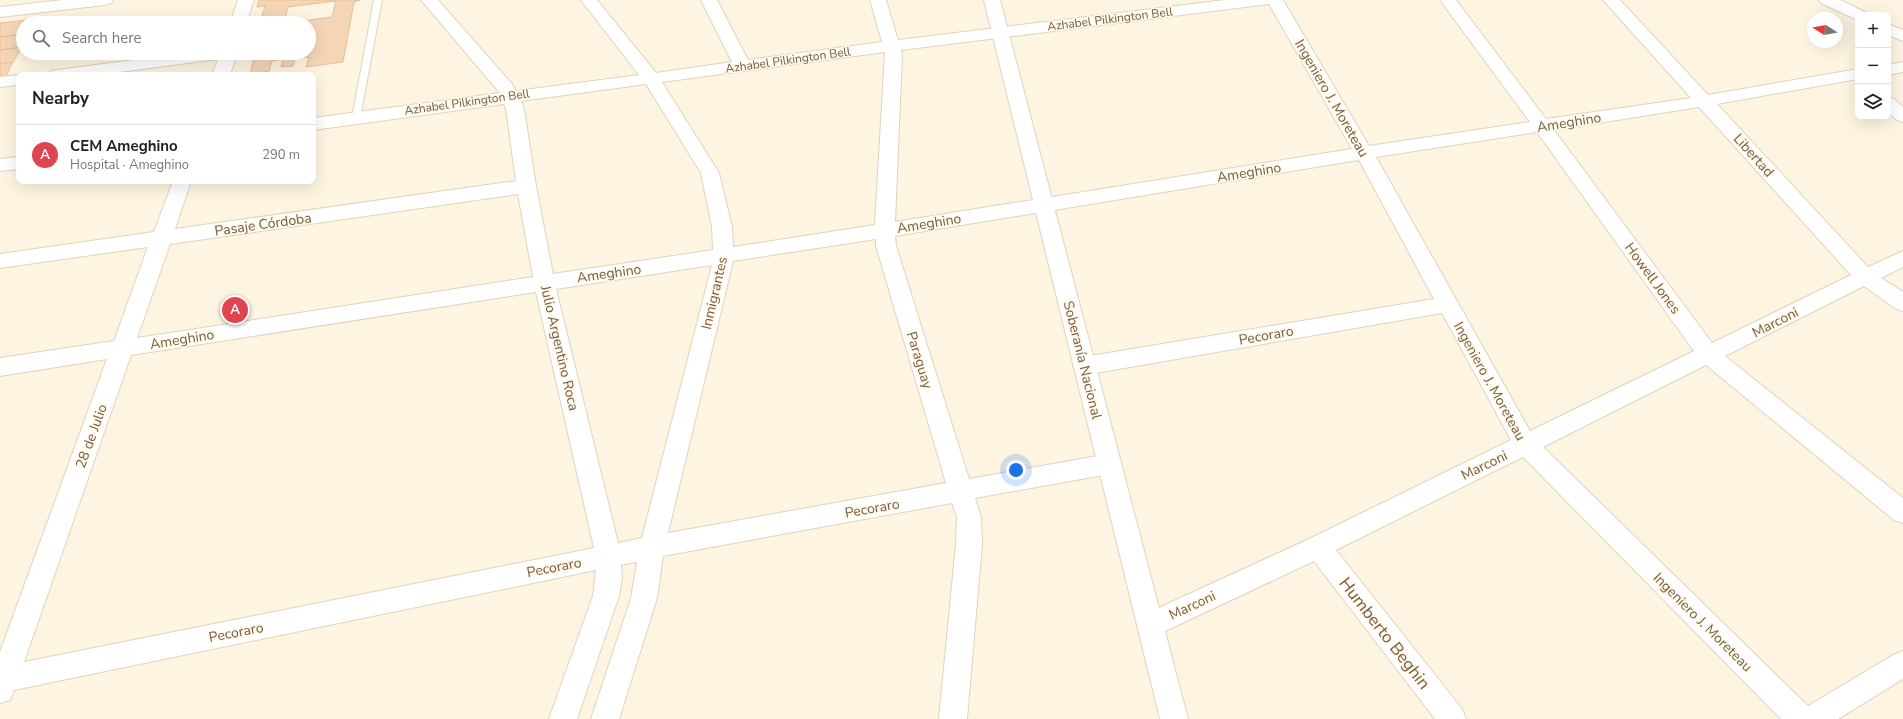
<!DOCTYPE html>
<html lang="en">
<head>
<meta charset="utf-8">
<style>
	body { margin:0; font-family:"Nunito Sans",sans-serif; background:#f6f6f6; color:#222 }
	.controls { position:absolute; right:12px; top:12px; display:grid; overflow:hidden; border-radius:8px; box-shadow:0 4px 16px #0002 }
	.controls button { width:36px; height:36px; display:grid; place-items:center; padding:0; border:0; border-bottom:1px solid #e0e0e0; background:#fff; color:#222; font:20px sans-serif }
	.compass { position:absolute; left:1807px; top:12px; width:36px; height:36px; border-radius:50%; background:#fff; box-shadow:0 4px 16px #0002; rotate:281deg }
	.you { position:absolute; left:1016px; top:470px; width:14px; height:14px; margin:-10px; border:3px solid #fff; border-radius:50%; background:#1a73e8; box-shadow:0 0 0 6px #1a73e833 }
	.badge { display:grid; place-items:center; width:26px; height:26px; border-radius:50%; background:#d93025; color:#fff; font-size:13px; font-weight:700 }
	.pin { position:absolute; translate:-50% -50%; border:2px solid #fff; box-shadow:0 1px 4px #0006 }
	.list { margin:0; padding:0; list-style:none }
	h2 { display:flex; justify-content:space-between; align-items:center; height:52px; margin:0; padding:0 16px; font-size:17px }
	h2 small { font-size:13px; font-weight:400; color:#767676 }
	.list li { display:grid; grid-template-columns:26px 1fr auto; gap:12px; align-items:center; box-sizing:border-box; height:60px; padding:0 16px; border-top:1px solid #e0e0e0 }
	.list b { display:block; font-size:15px; white-space:nowrap }
	.list p { margin:0; font-size:13px; white-space:nowrap; color:#767676 }
	.list em { font-size:13px; font-style:normal; color:#767676 }
	.icon { flex:none; width:22px; height:22px; fill:none; stroke:currentColor; stroke-width:2; stroke-linecap:round; stroke-linejoin:round }
	.map { position:relative; flex:none; width:1903px; height:719px; overflow:hidden }
	.search { position:absolute; background:#fff; box-shadow:0 4px 16px #0002; left:16px; top:16px; width:300px; height:44px; display:flex; align-items:center; gap:10px; box-sizing:border-box; padding:0 14px; border-radius:22px; color:#767676; font-size:15px }
	.panel { position:absolute; background:#fff; box-shadow:0 4px 16px #0002; left:16px; top:72px; width:300px; height:112px; border-radius:8px }
	.map>svg:first-child { display:block }
</style>
</head>
<body>
<div class="map">
<svg width="1903" height="719" viewBox="0 0 1903 719">
	<rect width="100%" height="100%" fill="#fdf5e1"/>
	<path fill="#f4d6b7" stroke="#e8be96" d="M259,0H360L354,2L343,62L306,67L309,57L295,58L293,66L281,67L283,59L272,61L269,71L250,74L255,53H309V23H286L332,17L336,1L288,7L284,23H260L265,6L257,7Z
		M37,19L35,23H23V34L0,37V23Z
		M23,34L22,47L0,50V37Z
		M22,47L13,62L0,64V50Z
		M13,62L5,78L0,79V64Z"/>
	<g fill="none" stroke-linecap="round" stroke-linejoin="round">
		<g stroke="#e2d2bc" stroke-width="2">
			<path id="service" d="M374,0H382L360,118L356,121L352,118Z"/>
		</g>
		<g stroke="#e2d2bc" stroke-width="2">
			<path id="minor" d="M238,0H254L246,23H230Z
				M421,0H438L512,84L516,91L639,75L581,0H597L656,73L732,62L701,0H717L748,60L882,42L870,0H886L898,40L1225,0H1283L1369,146L1530,122L1440,0H1456L1546,119L1691,98L1603,0H1620L1708,95L1858,69V79L1717,104L1868,267L1903,251V267L1881,278L1903,292V311L1896,309L1864,286L1725,356L1903,498V523L1894,520L1706,365L1543,447L1808,706L1893,655L1903,651V679L1838,719H1781L1523,457L1336,550L1462,709L1466,719H1435L1314,561L1159,634L1150,637L1141,634L1137,625L1141,616L1309,539L1511,440L1442,313L1084,375L1076,372L1073,366L1076,360L1084,357L1434,299L1359,160L895,236L896,246L969,479L1109,454L1117,457L1121,464L1117,471L1109,474L975,498L981,517L982,544L967,719H939L956,544L957,517L952,503L663,556L657,598L619,719H591L631,598L637,562L621,565L622,578L619,596L577,719H549L593,596L596,570L14,690L10,700L0,703V652L107,359L0,376V358L114,341L148,247L0,268V254L154,232L173,181H191L175,229L516,181L506,109L504,104L313,130V118L500,93ZM1269,4L1352,149L895,222L902,55L901,50ZM885,52L875,225L733,247L732,227L719,173L662,82ZM646,84L701,173L712,227L713,250L553,274L536,186L524,109L521,101ZM1699,107L1851,275L1712,343L1554,130ZM1537,132L1694,351L1530,431L1376,157ZM518,194L533,277L137,338L170,244ZM876,239V246L946,483L668,533L733,261ZM712,265L642,538L618,543L556,289ZM536,292L594,548L24,662L131,355Z
				M189,53H237L230,75H212L218,59L97,75H48L51,71L57,70Z
				M1903,62V72L1888,75V65Z
				M19,75V85L0,87V77Z
				M1888,98L1894,99L1903,107V122L1897,120L1888,112Z
				M19,157V169L0,171V159Z"/>
		</g>
		<g stroke="#e2d2bc" stroke-width="2">
			<path id="tertiary" d="M63,0H113L111,3L105,5L0,17V7Z
				M984,0H1000L1188,719H1160Z
				M1819,0H1840L1865,12L1867,15H1858V20L1853,18L1821,3Z
				M1888,24L1903,30V41L1888,35Z"/>
		</g>
		<use href="#service" fill="#fff" fill-rule="evenodd"/>
		<use href="#minor" fill="#fff" fill-rule="evenodd"/>
		<use href="#tertiary" fill="#fff" fill-rule="evenodd"/>
	</g>
	<g text-anchor="middle" stroke-width="3" stroke-linejoin="round" paint-order="stroke">
		<g font-size="12" fill="#765c46" stroke="#fff9e8">
			<text transform="translate(1110 19) rotate(-7)" y="4">Azhabel Pilkington Bell</text>
			<text transform="translate(788 60) rotate(-8)" y="4">Azhabel Pilkington Bell</text>
			<text transform="translate(467 102) rotate(-8)" y="4">Azhabel Pilkington Bell</text>
		</g>
		<g font-size="14" fill="#765c46" stroke="#fff9e8">
			<text transform="translate(1332 98) rotate(60)" y="5">Ingeniero J. Moreteau</text>
			<text transform="translate(1569 122) rotate(-9)" y="5">Ameghino</text>
			<text transform="translate(1754 155) rotate(48)" y="5">Libertad</text>
			<text transform="translate(1249 172) rotate(-9)" y="5">Ameghino</text>
			<text transform="translate(929 223) rotate(-9)" y="5">Ameghino</text>
			<text transform="translate(263 224) rotate(-8)" y="5">Pasaje Córdoba</text>
			<text transform="translate(609 273) rotate(-8)" y="5">Ameghino</text>
			<text transform="translate(1653 278) rotate(54)" y="5">Howell Jones</text>
			<text transform="translate(714 293) rotate(-77)" y="5">Inmigrantes</text>
			<text transform="translate(1775 322) rotate(-27)" y="5">Marconi</text>
			<text transform="translate(1266 335) rotate(-10)" y="5">Pecoraro</text>
			<text transform="translate(182 339) rotate(-9)" y="5">Ameghino</text>
			<text transform="translate(560 348) rotate(77)" y="5">Julio Argentino Roca</text>
			<text transform="translate(920 360) rotate(73)" y="5">Paraguay</text>
			<text transform="translate(1083 360) rotate(76)" y="5">Soberanía Nacional</text>
			<text transform="translate(1490 381) rotate(61)" y="5">Ingeniero J. Moreteau</text>
			<text transform="translate(91 436) rotate(-70)" y="5">28 de Julio</text>
			<text transform="translate(1484 465) rotate(-26)" y="5">Marconi</text>
			<text transform="translate(872 508) rotate(-10)" y="5">Pecoraro</text>
			<text transform="translate(554 567) rotate(-11)" y="5">Pecoraro</text>
			<text transform="translate(1192 605) rotate(-25)" y="5">Marconi</text>
			<text transform="translate(1703 622) rotate(45)" y="5">Ingeniero J. Moreteau</text>
			<text transform="translate(236 632) rotate(-11)" y="5">Pecoraro</text>
		</g>
		<g font-size="17" fill="#765c46" stroke="#fff9e8">
			<text transform="translate(1385 633) rotate(52)" y="6">Humberto Beghin</text>
		</g>
	</g>
</svg>
<div class="controls">
<button>+</button>
<button>−</button>
<button><svg class="icon" aria-label="layers" viewBox="0 0 24 24"><path d="M12 4l9 5-9 5-9-5zM3 14l9 5 9-5"/></svg></button>
</div>
<svg class="compass" viewBox="-18 -18 36 36"><path d="M0-13l5 13h-10z" fill="#e53935"/><path d="M0 13l5-13h-10z" fill="#767676"/></svg>
<div class="you"></div>
<div class="pin badge" style="left:235px;top:310px;background:#e0444e">A</div>
<div class="search"><svg class="icon" aria-label="search" viewBox="0 0 24 24"><circle cx="10" cy="10" r="6"/><path d="M15 15l6 6"/></svg>Search here</div>
<section class="panel">
<h2>Nearby<small></small></h2>
<ul class="list">
<li><span class="badge" style="background:#e0444e">A</span><div><b>CEM Ameghino</b><p>Hospital · Ameghino</p></div><em>290 m</em></li>
</ul>
</section>
</div>
</body>
</html>
